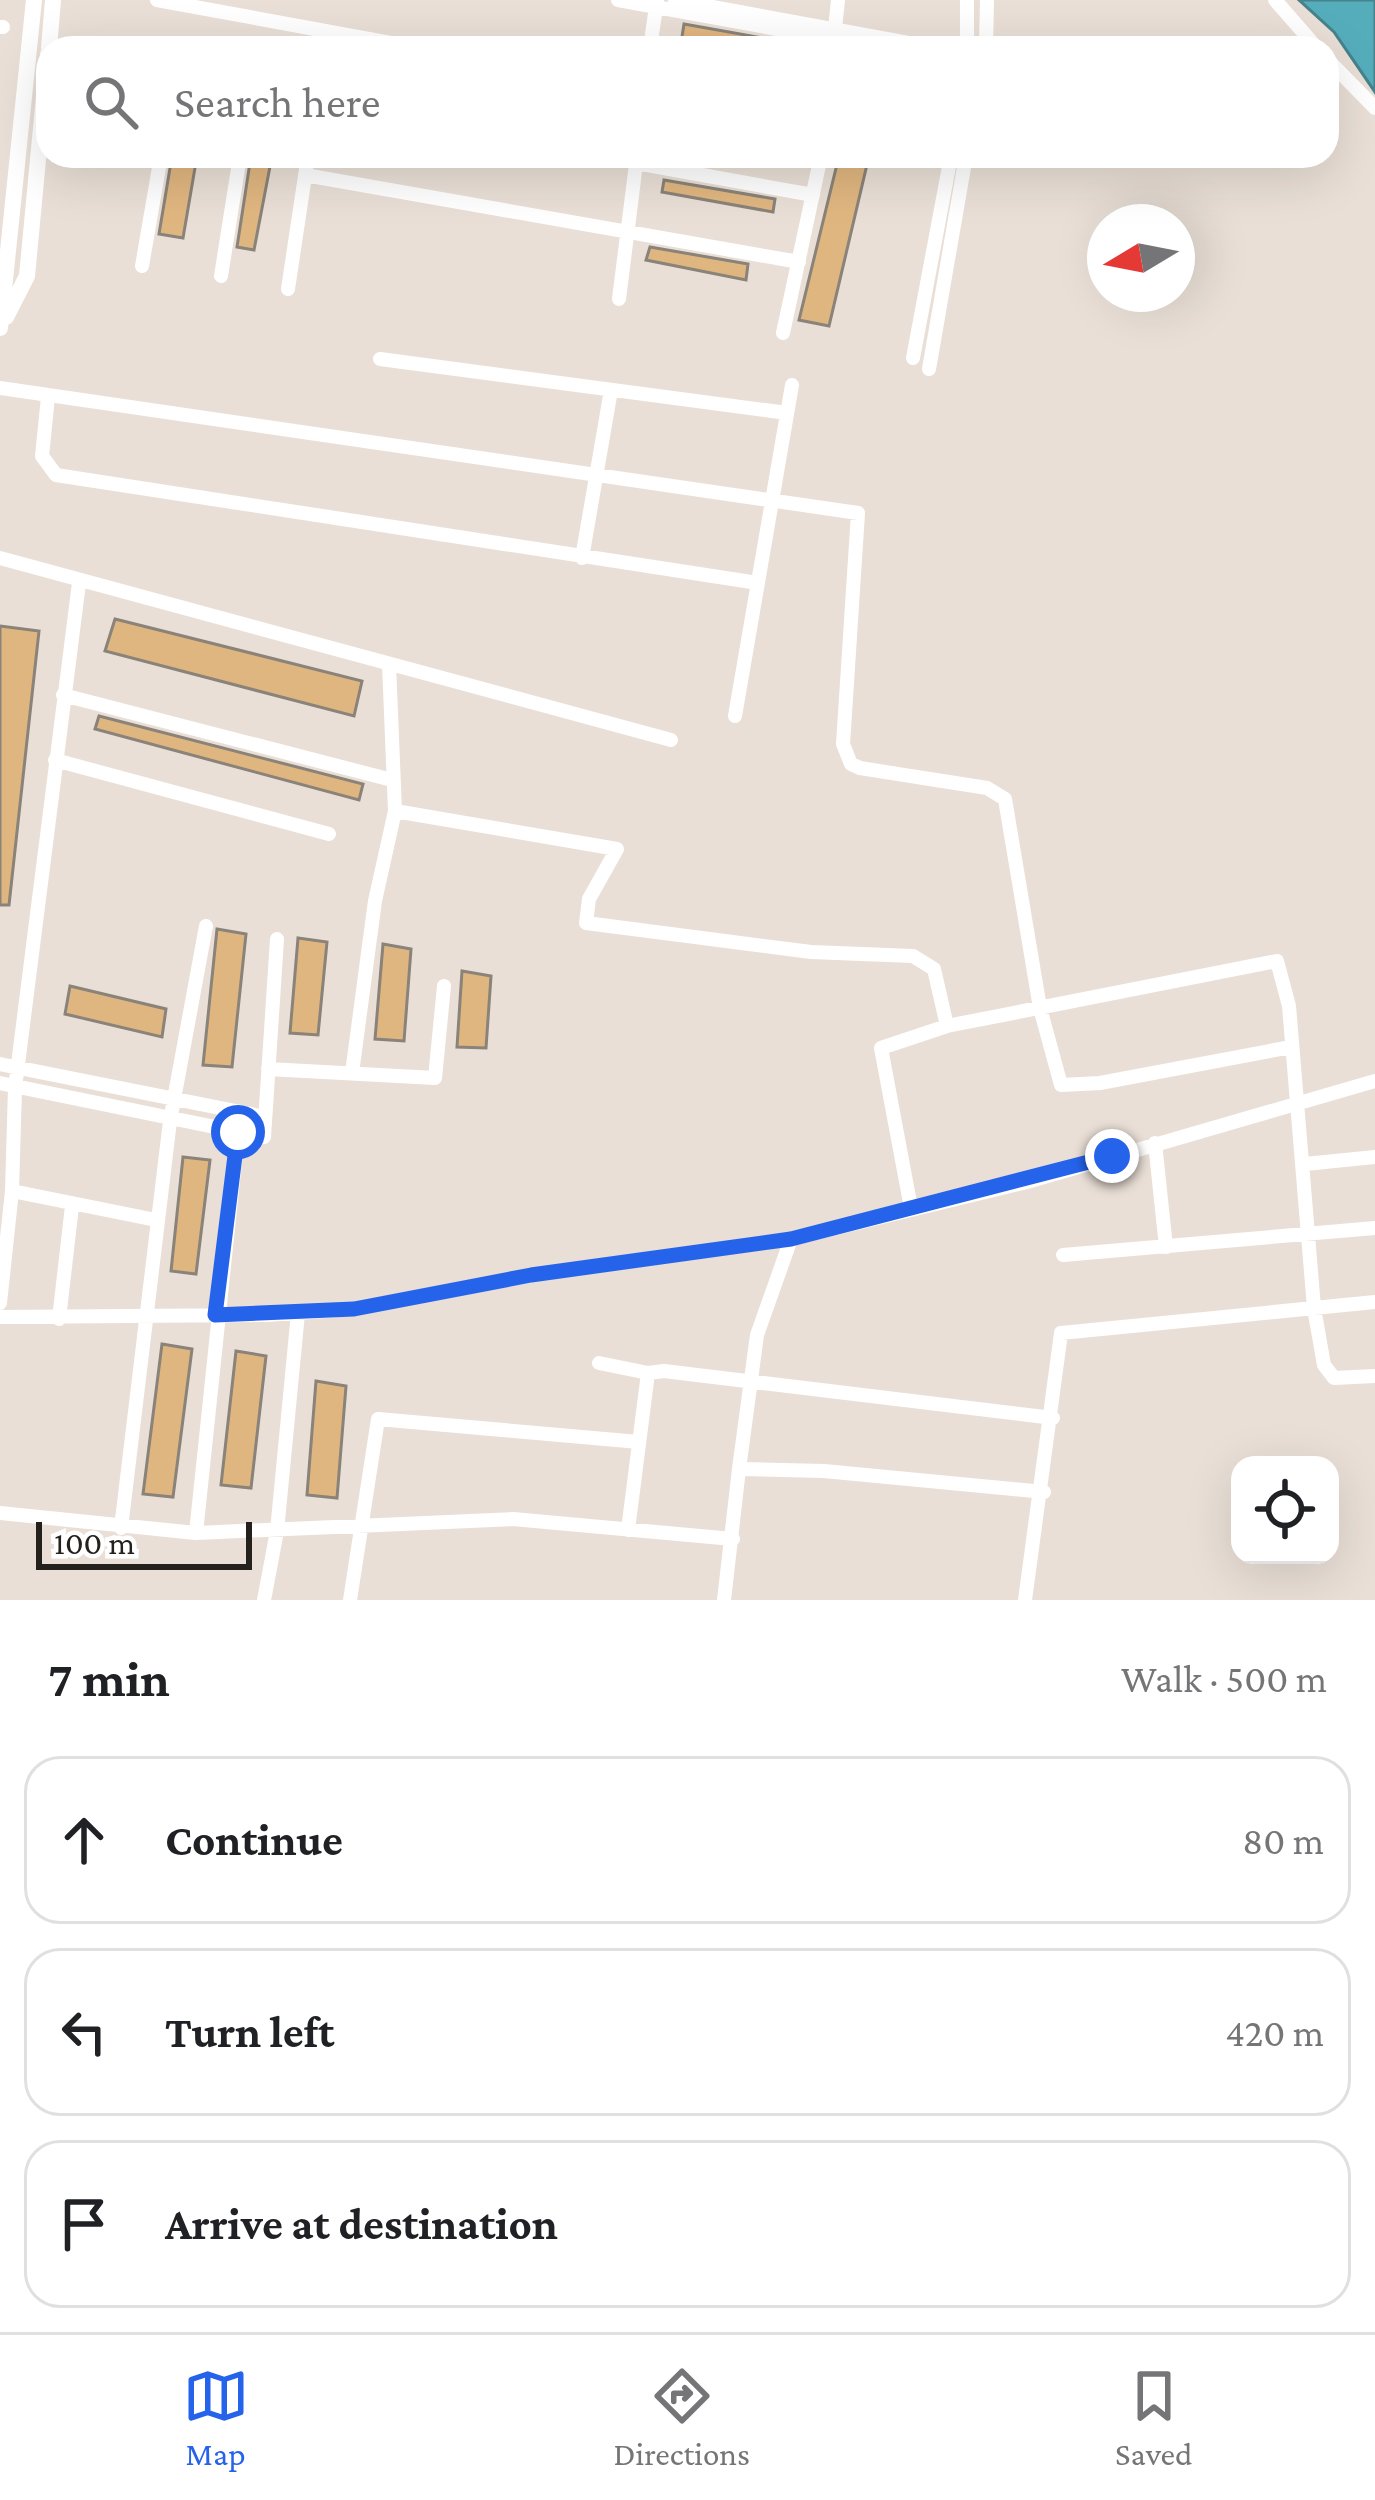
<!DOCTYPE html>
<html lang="en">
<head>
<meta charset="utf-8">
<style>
	body { margin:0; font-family:"Crimson Pro",serif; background:#f6f6f6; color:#202124 }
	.controls { position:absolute; right:36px; bottom:36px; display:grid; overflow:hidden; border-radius:24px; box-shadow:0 12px 48px #0002 }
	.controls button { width:108px; height:108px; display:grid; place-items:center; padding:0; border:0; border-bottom:3px solid #e0e0e0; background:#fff; color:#202124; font:60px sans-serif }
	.compass { position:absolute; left:1087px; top:204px; width:108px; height:108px; border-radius:50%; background:#fff; box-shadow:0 12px 48px #0002; rotate:260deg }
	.scale { position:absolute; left:36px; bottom:30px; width:216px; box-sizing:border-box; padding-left:12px; border:6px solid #24211d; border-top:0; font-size:33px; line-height:42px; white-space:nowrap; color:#24211d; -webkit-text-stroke:9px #fff; paint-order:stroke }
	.stop { position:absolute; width:36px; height:36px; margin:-27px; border:9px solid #2563eb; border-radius:50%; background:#fff }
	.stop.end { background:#2563eb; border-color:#fff; box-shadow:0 3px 12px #0008 }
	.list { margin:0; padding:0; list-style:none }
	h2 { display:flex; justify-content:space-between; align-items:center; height:156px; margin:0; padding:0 48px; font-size:51px }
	h2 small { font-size:39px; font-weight:400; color:#757577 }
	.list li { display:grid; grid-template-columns:78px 1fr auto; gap:36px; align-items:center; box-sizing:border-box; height:168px; margin:0 24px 24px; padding:0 24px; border:3px solid #e0e0e0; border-radius:36px }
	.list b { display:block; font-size:45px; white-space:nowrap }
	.list em { font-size:39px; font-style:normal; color:#757577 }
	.icon { flex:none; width:66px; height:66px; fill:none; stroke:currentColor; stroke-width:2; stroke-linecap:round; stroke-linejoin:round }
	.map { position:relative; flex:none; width:1375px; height:1600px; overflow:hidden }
	.search { position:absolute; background:#fff; box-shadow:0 12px 48px #0002; left:36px; right:36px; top:36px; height:132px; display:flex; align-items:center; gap:30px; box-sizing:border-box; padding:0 42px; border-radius:36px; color:#757577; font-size:45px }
	.sheet { height:732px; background:#fff }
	nav { display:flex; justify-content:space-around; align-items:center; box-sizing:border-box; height:168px; border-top:3px solid #e0e0e0; background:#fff; font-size:33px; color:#757577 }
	nav a { display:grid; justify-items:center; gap:6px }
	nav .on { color:#2563eb }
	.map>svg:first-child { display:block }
</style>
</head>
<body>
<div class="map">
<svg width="1375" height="1600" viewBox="0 0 1375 1600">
	<rect width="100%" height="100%" fill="#e9dfd6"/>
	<path fill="#55adbb" stroke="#46838c" stroke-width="3" d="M1299,0H1375V92L1334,32Z"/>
	<path fill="#e0b680" stroke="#8a8379" stroke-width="3" d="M684,24L813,47V48L681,43Z
		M172,156H197L183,238L159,234Z
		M251,156H272L254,250L237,247Z
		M839,156H869L829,326L799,320Z
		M664,180L775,199L773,212L662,192Z
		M650,247L748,264L746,280L646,260Z
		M115,619L362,681L354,716L105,651Z
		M0,626L39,631L9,905H0Z
		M99,716L363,784L359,800L95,729Z
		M217,929L246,934L232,1067L203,1065Z
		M298,938L327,942L318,1035L290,1033Z
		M383,944L411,949L404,1041L375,1039Z
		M462,971L491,976L486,1048L457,1047Z
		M70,986L166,1009L162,1037L65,1014Z
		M183,1157L210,1160L196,1274L171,1271Z
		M162,1344L192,1349L173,1497L143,1494Z
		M236,1351L266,1356L251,1488L221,1485Z
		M316,1381L346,1386L337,1498L307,1495Z"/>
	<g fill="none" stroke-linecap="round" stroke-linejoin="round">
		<path stroke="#fff" stroke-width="14" d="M157,0L418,48
			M618,0L880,48
			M675,0L936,48
			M967,0V48
			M1275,0L1317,48
			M0,27H3
			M835,29L838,0
			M650,48L657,0
			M986,48L987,0
			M1327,59L1375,108
			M636,163L813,195
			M305,175L799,262
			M142,266L161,156
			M221,276L240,156
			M288,289L308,156
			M619,299L637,156
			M783,333L821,156
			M913,358L951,156
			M380,359L787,413
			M929,369L966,156
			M0,388L858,513L843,744L851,764L860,768L987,788L1005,799L1040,1008L1061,1085L1100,1083L1291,1047
			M48,397L42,456L56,475L758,583
			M0,558L671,740
			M582,558L611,390
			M63,695L392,780
			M735,716L792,385
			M55,760L329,834
			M395,811L617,849L589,899L586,923L811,952L913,956L934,969L947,1026
			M0,1064L265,1117
			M268,1069L435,1078L444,986
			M352,1073L375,901L395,811L389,664
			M0,1083L264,1137L277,939
			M1155,1143L1166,1247
			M1305,1164L1375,1157
			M12,1191L156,1220
			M911,1208L881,1048L947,1026L1277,961L1289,1006L1314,1308L1324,1365L1334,1378L1375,1376
			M1063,1255L1375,1228
			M0,1303L12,1191L15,1088L79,583
			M0,1317L267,1315L354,1309L531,1275L791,1239L1027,1182L1375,1081
			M59,1319L72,1206
			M599,1363L648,1373L664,1371L1053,1418
			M739,1469L757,1335L791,1239
			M0,1513L196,1533L513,1519L733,1539
			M121,1528L170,1121L206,926
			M628,1530L648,1373
			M196,1533L238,1133
			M264,1600L277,1531L298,1313
			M350,1600L378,1419L639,1442
			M724,1600L739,1469L824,1471L1044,1492
			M1025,1600L1061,1333L1375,1302"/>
		<path stroke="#fff" stroke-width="16" d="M49,48L53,0
			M6,317L27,276L48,54
			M0,328L34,0"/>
	</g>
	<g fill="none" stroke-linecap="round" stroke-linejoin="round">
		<path stroke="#2563eb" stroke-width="15" d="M238,1132L215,1315L354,1309L531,1275L791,1239L1112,1156"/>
	</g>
</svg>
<div class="controls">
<button><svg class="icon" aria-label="locate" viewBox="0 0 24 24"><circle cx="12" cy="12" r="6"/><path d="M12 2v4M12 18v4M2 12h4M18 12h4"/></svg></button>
</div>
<svg class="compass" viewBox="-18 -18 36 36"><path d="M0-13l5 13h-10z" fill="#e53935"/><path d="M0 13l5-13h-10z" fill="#757577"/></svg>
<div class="scale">100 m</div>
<div class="stop" style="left:238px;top:1132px"></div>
<div class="stop end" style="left:1112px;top:1156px"></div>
<div class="search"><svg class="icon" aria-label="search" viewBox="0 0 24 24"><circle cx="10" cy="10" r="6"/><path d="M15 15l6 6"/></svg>Search here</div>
</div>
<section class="sheet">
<h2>7 min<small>Walk · 500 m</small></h2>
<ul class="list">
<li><svg class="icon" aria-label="ahead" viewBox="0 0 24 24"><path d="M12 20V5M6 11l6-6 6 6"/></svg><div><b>Continue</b></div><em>80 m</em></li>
<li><svg class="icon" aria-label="left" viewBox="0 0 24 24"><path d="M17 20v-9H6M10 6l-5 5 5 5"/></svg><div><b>Turn left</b></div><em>420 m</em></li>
<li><svg class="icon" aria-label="arrive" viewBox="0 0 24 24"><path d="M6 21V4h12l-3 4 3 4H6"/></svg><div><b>Arrive at destination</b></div></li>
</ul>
</section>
<nav>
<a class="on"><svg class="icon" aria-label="map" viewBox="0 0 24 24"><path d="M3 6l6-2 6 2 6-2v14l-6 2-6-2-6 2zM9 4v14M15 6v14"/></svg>Map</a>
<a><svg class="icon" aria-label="directions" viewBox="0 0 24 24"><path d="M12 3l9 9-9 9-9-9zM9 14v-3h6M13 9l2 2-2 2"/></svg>Directions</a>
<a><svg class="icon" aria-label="saved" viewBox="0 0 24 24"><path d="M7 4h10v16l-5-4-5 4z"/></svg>Saved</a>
</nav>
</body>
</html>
